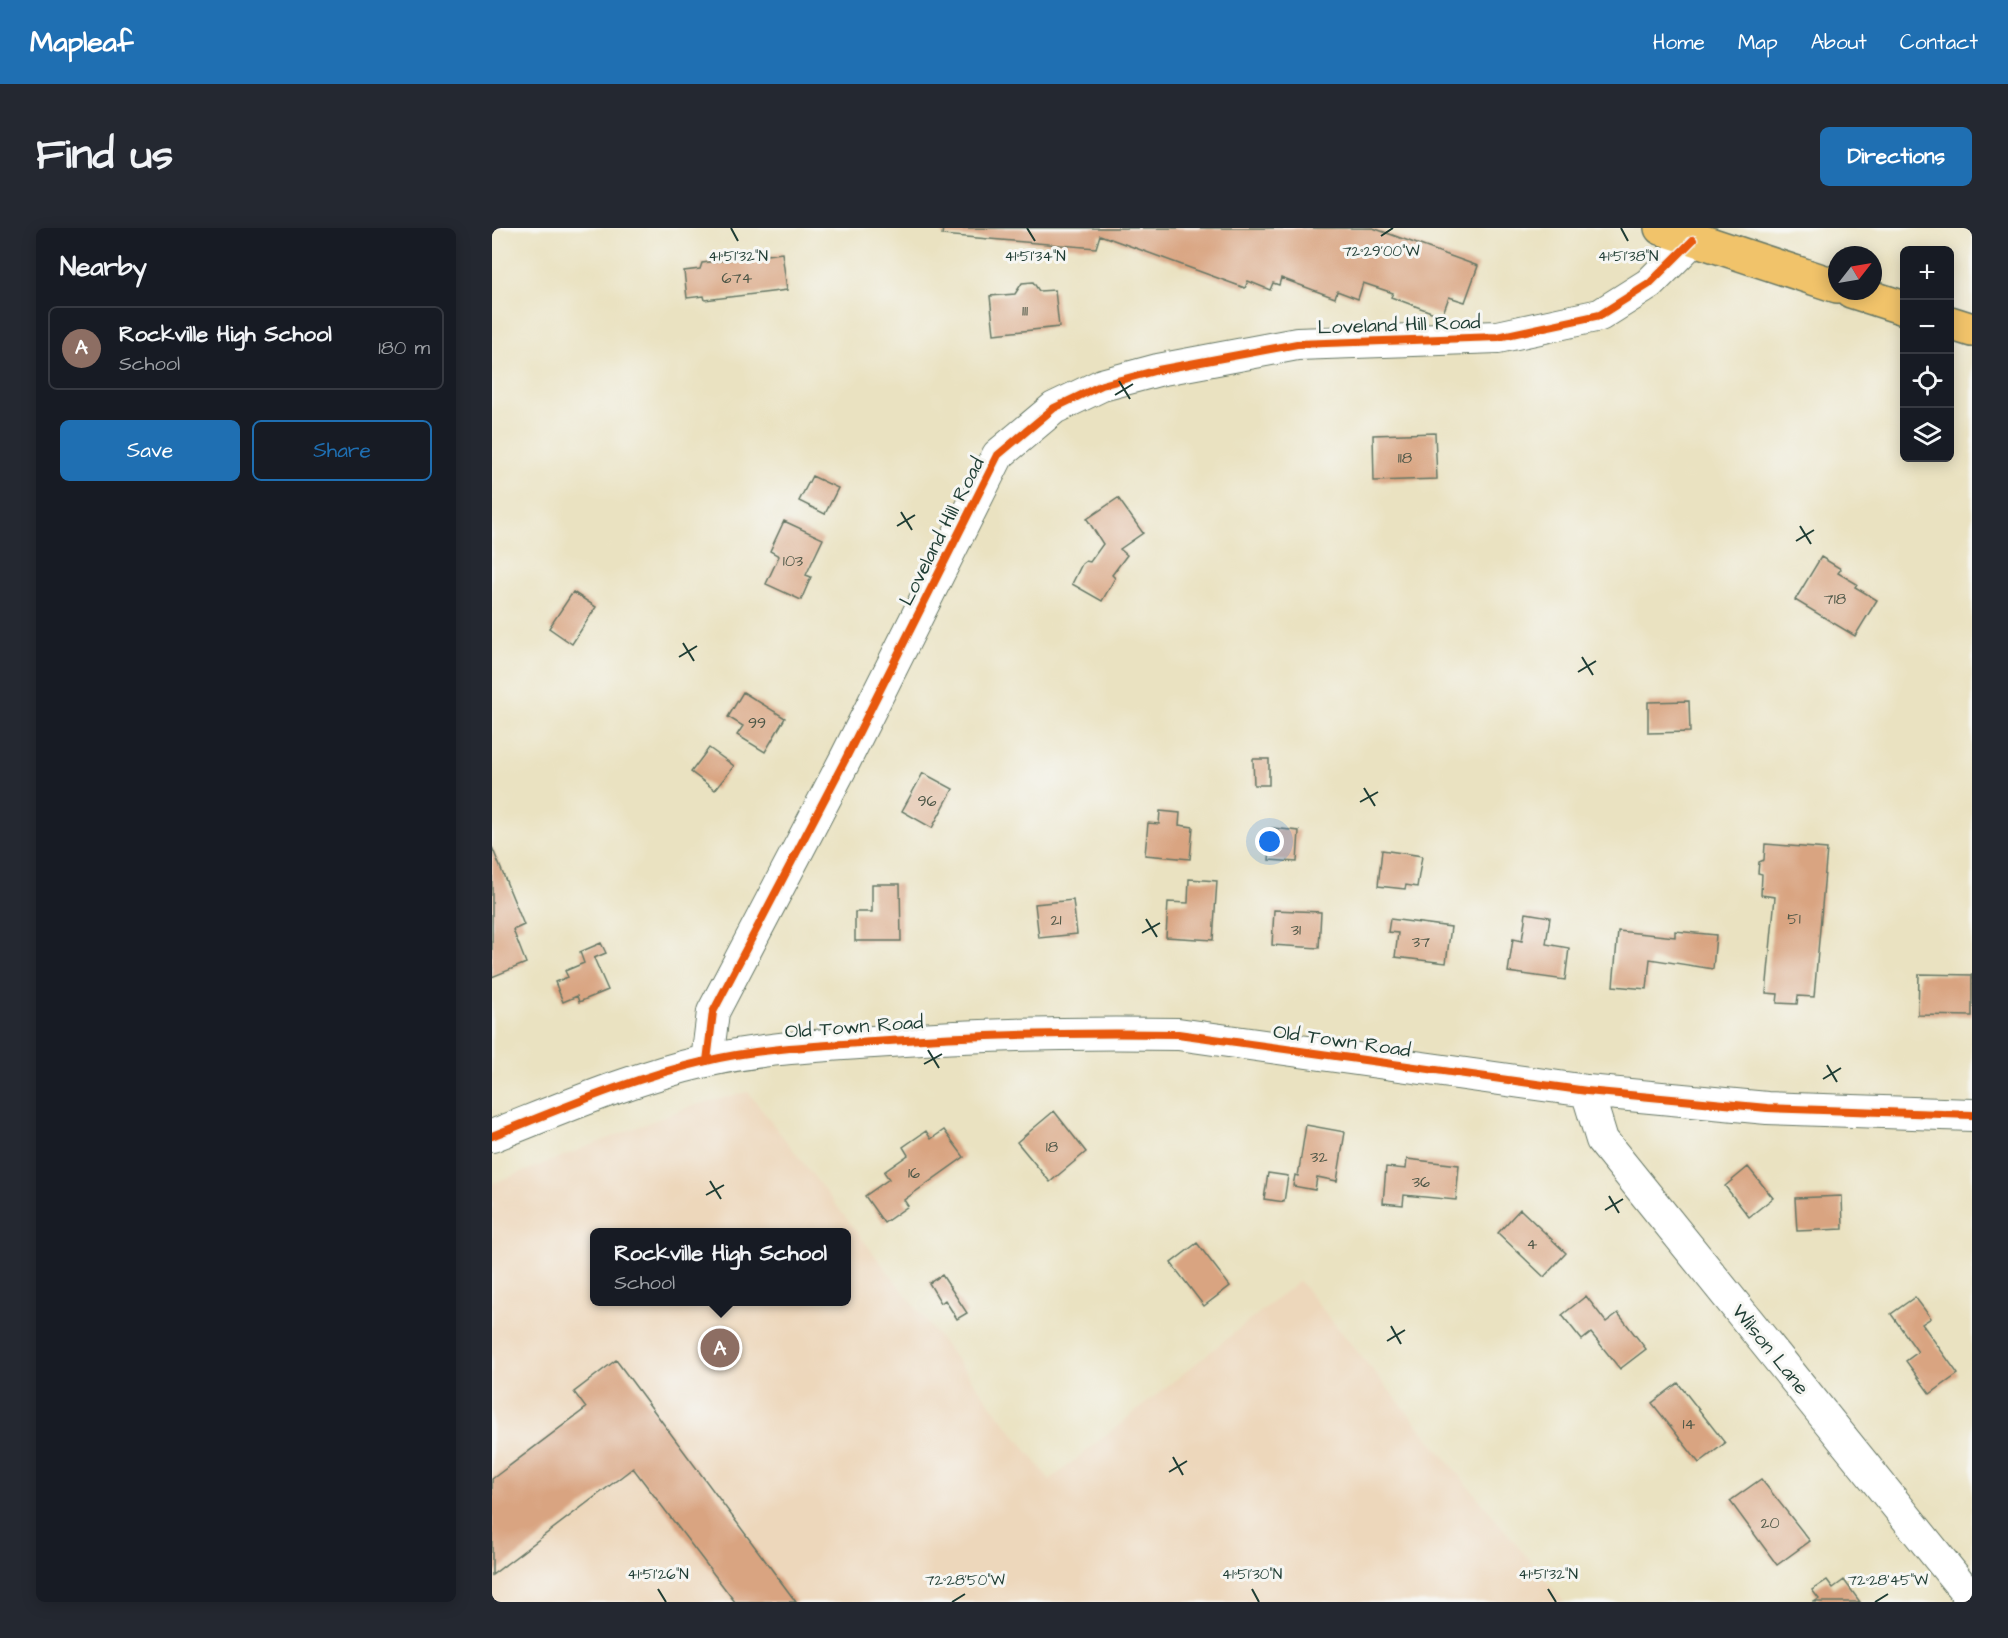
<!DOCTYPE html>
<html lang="en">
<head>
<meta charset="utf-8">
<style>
	body { margin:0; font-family:"Architects Daughter",sans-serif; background:#242831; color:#f1f3f6 }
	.controls { position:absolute; right:18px; top:18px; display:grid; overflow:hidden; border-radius:9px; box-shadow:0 3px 15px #0003 }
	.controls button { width:54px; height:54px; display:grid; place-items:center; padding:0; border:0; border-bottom:2px solid #363941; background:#171b24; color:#f1f3f6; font:30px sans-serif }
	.compass { position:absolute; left:1336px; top:18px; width:54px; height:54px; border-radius:50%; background:#171b24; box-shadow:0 3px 15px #0003; rotate:59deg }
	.you { position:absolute; left:778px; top:614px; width:21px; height:21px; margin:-15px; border:4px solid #fff; border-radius:50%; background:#1a73e8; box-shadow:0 0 0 9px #1a73e833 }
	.badge { display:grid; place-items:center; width:39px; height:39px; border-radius:50%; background:#1f6fb2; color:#fff; font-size:20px; font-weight:700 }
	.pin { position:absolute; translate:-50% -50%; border:3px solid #fff; box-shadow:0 2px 6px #0006 }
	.popup { position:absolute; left:98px; top:1000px; width:261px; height:78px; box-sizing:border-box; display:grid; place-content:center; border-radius:9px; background:#171b24; filter:drop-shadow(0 2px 4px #0005); font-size:20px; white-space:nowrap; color:#9ea1a6 }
	.popup b { font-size:22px; color:#f1f3f6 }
	.popup::after { content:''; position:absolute; left:50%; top:100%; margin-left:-12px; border:12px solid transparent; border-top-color:#171b24 }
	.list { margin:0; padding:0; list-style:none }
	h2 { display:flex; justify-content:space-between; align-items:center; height:78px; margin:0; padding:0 24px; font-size:26px }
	h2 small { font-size:20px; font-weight:400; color:#9ea1a6 }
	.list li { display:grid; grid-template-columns:39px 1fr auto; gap:18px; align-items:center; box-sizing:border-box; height:84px; margin:0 12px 12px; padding:0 12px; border:2px solid #363941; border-radius:9px }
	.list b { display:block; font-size:22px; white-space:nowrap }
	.list p { margin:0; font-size:20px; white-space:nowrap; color:#9ea1a6 }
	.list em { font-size:20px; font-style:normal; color:#9ea1a6 }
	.actions { display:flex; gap:12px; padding:18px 24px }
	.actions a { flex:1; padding:14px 0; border:2px solid #1f6fb2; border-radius:9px; text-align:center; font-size:21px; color:#1f6fb2 }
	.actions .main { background:#1f6fb2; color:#fff }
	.icon { flex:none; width:33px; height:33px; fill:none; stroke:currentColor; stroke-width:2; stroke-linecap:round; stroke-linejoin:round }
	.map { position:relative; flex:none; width:1480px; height:1374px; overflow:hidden; border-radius:9px }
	header { display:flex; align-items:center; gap:36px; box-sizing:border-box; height:84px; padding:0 30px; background:#1f6fb2; color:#fff }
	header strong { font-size:28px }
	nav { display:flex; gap:33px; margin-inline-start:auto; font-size:21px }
	.intro { display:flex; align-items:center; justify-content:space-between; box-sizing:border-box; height:144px; padding:0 36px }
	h1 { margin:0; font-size:42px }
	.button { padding:15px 27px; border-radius:9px; background:#1f6fb2; color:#fff; font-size:21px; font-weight:700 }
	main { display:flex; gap:36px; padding:0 36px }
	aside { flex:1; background:#171b24; border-radius:9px; box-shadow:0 3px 15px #0003 }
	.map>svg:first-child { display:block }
</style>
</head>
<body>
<header>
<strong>Mapleaf</strong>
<nav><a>Home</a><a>Map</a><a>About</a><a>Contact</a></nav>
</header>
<div class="intro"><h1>Find us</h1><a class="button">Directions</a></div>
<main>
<aside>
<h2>Nearby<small></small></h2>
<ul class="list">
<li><span class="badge" style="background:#8d6e63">A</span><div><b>Rockville High School</b><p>School</p></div><em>180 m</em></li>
</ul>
<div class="actions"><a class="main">Save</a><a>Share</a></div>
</aside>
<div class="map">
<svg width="1480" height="1374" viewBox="0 0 1480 1374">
	<rect width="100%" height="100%" fill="#f6f6f2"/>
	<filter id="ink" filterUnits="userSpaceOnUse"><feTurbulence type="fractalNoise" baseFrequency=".0167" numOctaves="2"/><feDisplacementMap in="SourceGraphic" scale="12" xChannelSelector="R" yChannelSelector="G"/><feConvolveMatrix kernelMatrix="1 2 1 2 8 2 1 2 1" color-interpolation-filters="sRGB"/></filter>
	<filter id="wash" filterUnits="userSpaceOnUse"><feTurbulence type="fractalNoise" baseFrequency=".008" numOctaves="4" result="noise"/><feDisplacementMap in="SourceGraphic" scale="24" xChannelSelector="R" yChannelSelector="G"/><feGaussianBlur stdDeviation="1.35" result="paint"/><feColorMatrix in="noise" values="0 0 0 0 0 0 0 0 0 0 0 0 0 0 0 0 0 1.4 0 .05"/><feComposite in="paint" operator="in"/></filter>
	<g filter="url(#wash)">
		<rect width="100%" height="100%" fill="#eae2c1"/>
		<path fill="#edd7bb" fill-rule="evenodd" d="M256,864L558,1252L807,1053L1072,1374H0V956L199,878ZM102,1004H354V1074H102Z"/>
		<g id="blocks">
			<path fill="#d9a481" d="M451,0H881L986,38L973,74L957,69L950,88L899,69L901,65L871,55L866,71L845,63L843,70L789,50L787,57L781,55L778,62L756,53L753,60L608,7L604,20L450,7Z
				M290,25L295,62L213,72L212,68L195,70L192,43L208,41L210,35Z
				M541,54L547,63L563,62L567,99L502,106L498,68L523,66L530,55Z
				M943,205L945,251L882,253L881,207Z
				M320,248L346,260L333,286L307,273Z
				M626,270L651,305L628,321L635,327L620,347L623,350L610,373L580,356L590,336L594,333L598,334L611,316L595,291Z
				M292,293L331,311L314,347L319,349L309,372L274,356L287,328L278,323Z
				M1329,329L1349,341L1346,345L1365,356L1363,359L1385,372L1363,408L1303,372Z
				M81,364L104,379L80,416L57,400Z
				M251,464L293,490L273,524L245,507L251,498L236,489Z
				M1197,473L1198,504L1156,505V474Z
				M217,520L242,538L223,562L199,544Z
				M761,531H777V557H762Z
				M431,545L461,561L440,600L410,583Z
				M668,583L688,585L687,597L701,599L698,631L653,627L656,595L667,596Z
				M780,600L807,603L805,634L777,632Z
				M1273,616L1335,621L1322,769L1306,768L1305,776L1285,775L1286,766L1274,765L1283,669L1269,667L1270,646L1266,645L1267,634L1272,632Z
				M0,619L32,697L21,702L34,735L0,749Z
				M890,622L930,628L925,659L914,657L913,661L886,658Z
				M697,651L725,653L721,712L674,709L676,674L696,675Z
				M380,656H408L409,713H363V684H380Z
				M581,672L585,706L547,710L543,676Z
				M782,682L829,684L827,720L780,717Z
				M1034,685L1058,689L1054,716L1077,720L1073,752L1016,744L1021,711L1030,713Z
				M898,691L959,699L954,735L903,729L906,705L896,704Z
				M1126,703L1183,709V703L1224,707L1221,741L1158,731L1155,761L1121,758Z
				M109,715L114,725L102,730L116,762L87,774L85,768L71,774L63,754L76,749L73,743L92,735L88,724Z
				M1427,746L1480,747V788L1426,787Z
				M562,883L594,924L558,954L525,914Z
				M814,897L853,904L845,953L825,949L823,962L801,958L803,947L806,948Z
				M452,902L472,929L412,972L416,978L392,995L373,968L397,951L392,944L416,927L411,919L434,903L439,911Z
				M915,931L967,937L964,972L912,967L911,977L891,975L894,939L914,941Z
				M1256,939L1281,970L1257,989L1233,958Z
				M776,945L796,948L792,974L772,971Z
				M1350,968L1351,1001L1305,1003L1303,970Z
				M1028,981L1074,1025L1052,1049L1006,1005Z
				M705,1015L738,1058L712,1078L679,1035Z
				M450,1047L475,1085L465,1091L453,1072L449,1075L437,1055Z
				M1094,1068L1114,1094L1126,1085L1154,1121L1128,1141L1099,1105L1090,1112L1070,1087Z
				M1423,1069L1439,1090L1430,1096L1466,1146L1438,1166L1414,1133L1426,1124L1399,1086Z
				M124,1132L304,1374H243L141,1240L0,1347V1251L94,1180L82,1164Z
				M1186,1155L1233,1215L1207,1235L1160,1175Z
				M1269,1251L1318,1313L1285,1337L1238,1273Z
				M1335,1352L1341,1360L1352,1352L1368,1374H1322L1327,1371L1320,1362Z"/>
		</g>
	</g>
	<g filter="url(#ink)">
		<use href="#blocks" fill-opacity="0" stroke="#667765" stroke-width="1.5"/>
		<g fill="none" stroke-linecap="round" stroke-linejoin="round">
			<g stroke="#667765" stroke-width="34">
				<path id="minor" d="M215,833L221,784L353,532L506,227L562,180L610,157L666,142L805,116L1006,109L1108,87L1157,56L1201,12
					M1095,863L1110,912L1480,1371
					M0,908C71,880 140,850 214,833C269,820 325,818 381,814C482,807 584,804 686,806L1095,863L1275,880L1480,887"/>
			</g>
			<g stroke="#667765" stroke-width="36">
				<path id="primary" d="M1169,0L1345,58
					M1359,63L1412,80
					M1458,95L1480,102"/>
			</g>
			<use href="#minor" stroke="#fff" stroke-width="32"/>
			<use href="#primary" stroke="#f1c36a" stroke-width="33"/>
			<g stroke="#f6f6f2" stroke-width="11">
				<path id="cycleway" d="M215,833L221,784L353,532L506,227L562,180L610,157L666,142L805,116L1006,109L1108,87L1157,56L1201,12
					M0,908C71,880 140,850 214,833C269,820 325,818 381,814C482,807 584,804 686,806L1095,863L1275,880L1480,887"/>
			</g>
			<use href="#cycleway" stroke="#e8590c" stroke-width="8"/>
		</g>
	</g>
	<path fill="none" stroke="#1f3d34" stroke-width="2" d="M239,0L246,13M535,0L543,13M1129,0L1136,13M889,8L901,0M627,153L638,171M623,167L641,156M409,284L420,302M405,298L423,287M1308,298L1319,316M1304,313L1322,302M191,415L202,433M187,429L205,418M1090,429L1101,447M1086,444L1104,433M872,560L883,578M868,574L886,564M654,691L665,709M650,705L668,695M436,822L447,840M432,836L450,826M1335,837L1345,854M1331,851L1349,840M218,953L229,971M214,967L232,957M1117,968L1127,985M1113,982L1131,971M899,1098L909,1116M895,1113L913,1102M681,1229L691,1247M677,1244L695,1233M166,1361L174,1374M760,1361L767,1374M1056,1361L1064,1374M460,1374L473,1366M1383,1374L1396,1366"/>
	<g text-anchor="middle" stroke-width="6" stroke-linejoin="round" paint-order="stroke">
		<g font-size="16" fill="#4e5747">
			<text x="245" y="55">674</text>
			<text x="533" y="88">111</text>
			<text x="913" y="235">118</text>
			<text x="301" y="338">103</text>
			<text x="1343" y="376">718</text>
			<text x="265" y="500">99</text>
			<text x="435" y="578">96</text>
			<text x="1302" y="696">51</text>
			<text x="564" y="697">21</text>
			<text x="804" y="707">31</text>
			<text x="929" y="719">37</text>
			<text x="560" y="924">18</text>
			<text x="827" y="934">32</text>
			<text x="422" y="950">16</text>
			<text x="929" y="959">36</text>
			<text x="1040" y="1021">4</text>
			<text x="1197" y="1201">14</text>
			<text x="1278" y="1300">20</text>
		</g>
		<g font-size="20" fill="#1f3d34" stroke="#f6f6f2">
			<text transform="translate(907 96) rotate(-2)" y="7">Loveland Hill Road</text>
			<text transform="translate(449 303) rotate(-63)" y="7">Loveland Hill Road</text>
			<text transform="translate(362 798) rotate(-4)" y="7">Old Town Road</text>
			<text transform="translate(850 812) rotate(8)" y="7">Old Town Road</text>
			<text transform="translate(1279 1121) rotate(51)" y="7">Wilson Lane</text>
		</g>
	</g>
	<g font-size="15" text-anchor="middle" fill="#1f3d34" stroke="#f6f6f2" stroke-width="6" stroke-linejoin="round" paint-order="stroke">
		<text x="889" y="28">72°29'00"W</text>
		<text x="246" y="33">41°51'32"N</text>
		<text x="543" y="33">41°51'34"N</text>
		<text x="1136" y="33">41°51'38"N</text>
		<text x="166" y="1351">41°51'26"N</text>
		<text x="760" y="1351">41°51'30"N</text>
		<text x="1056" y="1351">41°51'32"N</text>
		<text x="473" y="1357">72°28'50"W</text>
		<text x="1396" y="1357">72°28'45"W</text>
	</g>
</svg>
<div class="controls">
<button>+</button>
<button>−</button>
<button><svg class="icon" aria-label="locate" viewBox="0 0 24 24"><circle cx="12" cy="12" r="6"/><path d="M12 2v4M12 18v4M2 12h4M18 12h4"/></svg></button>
<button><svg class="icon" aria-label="layers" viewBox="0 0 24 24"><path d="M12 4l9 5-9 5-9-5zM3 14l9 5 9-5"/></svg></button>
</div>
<svg class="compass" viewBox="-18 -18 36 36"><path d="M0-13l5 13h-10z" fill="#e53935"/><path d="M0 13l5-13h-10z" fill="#9ea1a6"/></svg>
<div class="you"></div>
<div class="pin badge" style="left:228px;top:1120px;background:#8d6e63">A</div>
<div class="popup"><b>Rockville High School</b>School</div>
</div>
</main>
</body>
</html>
